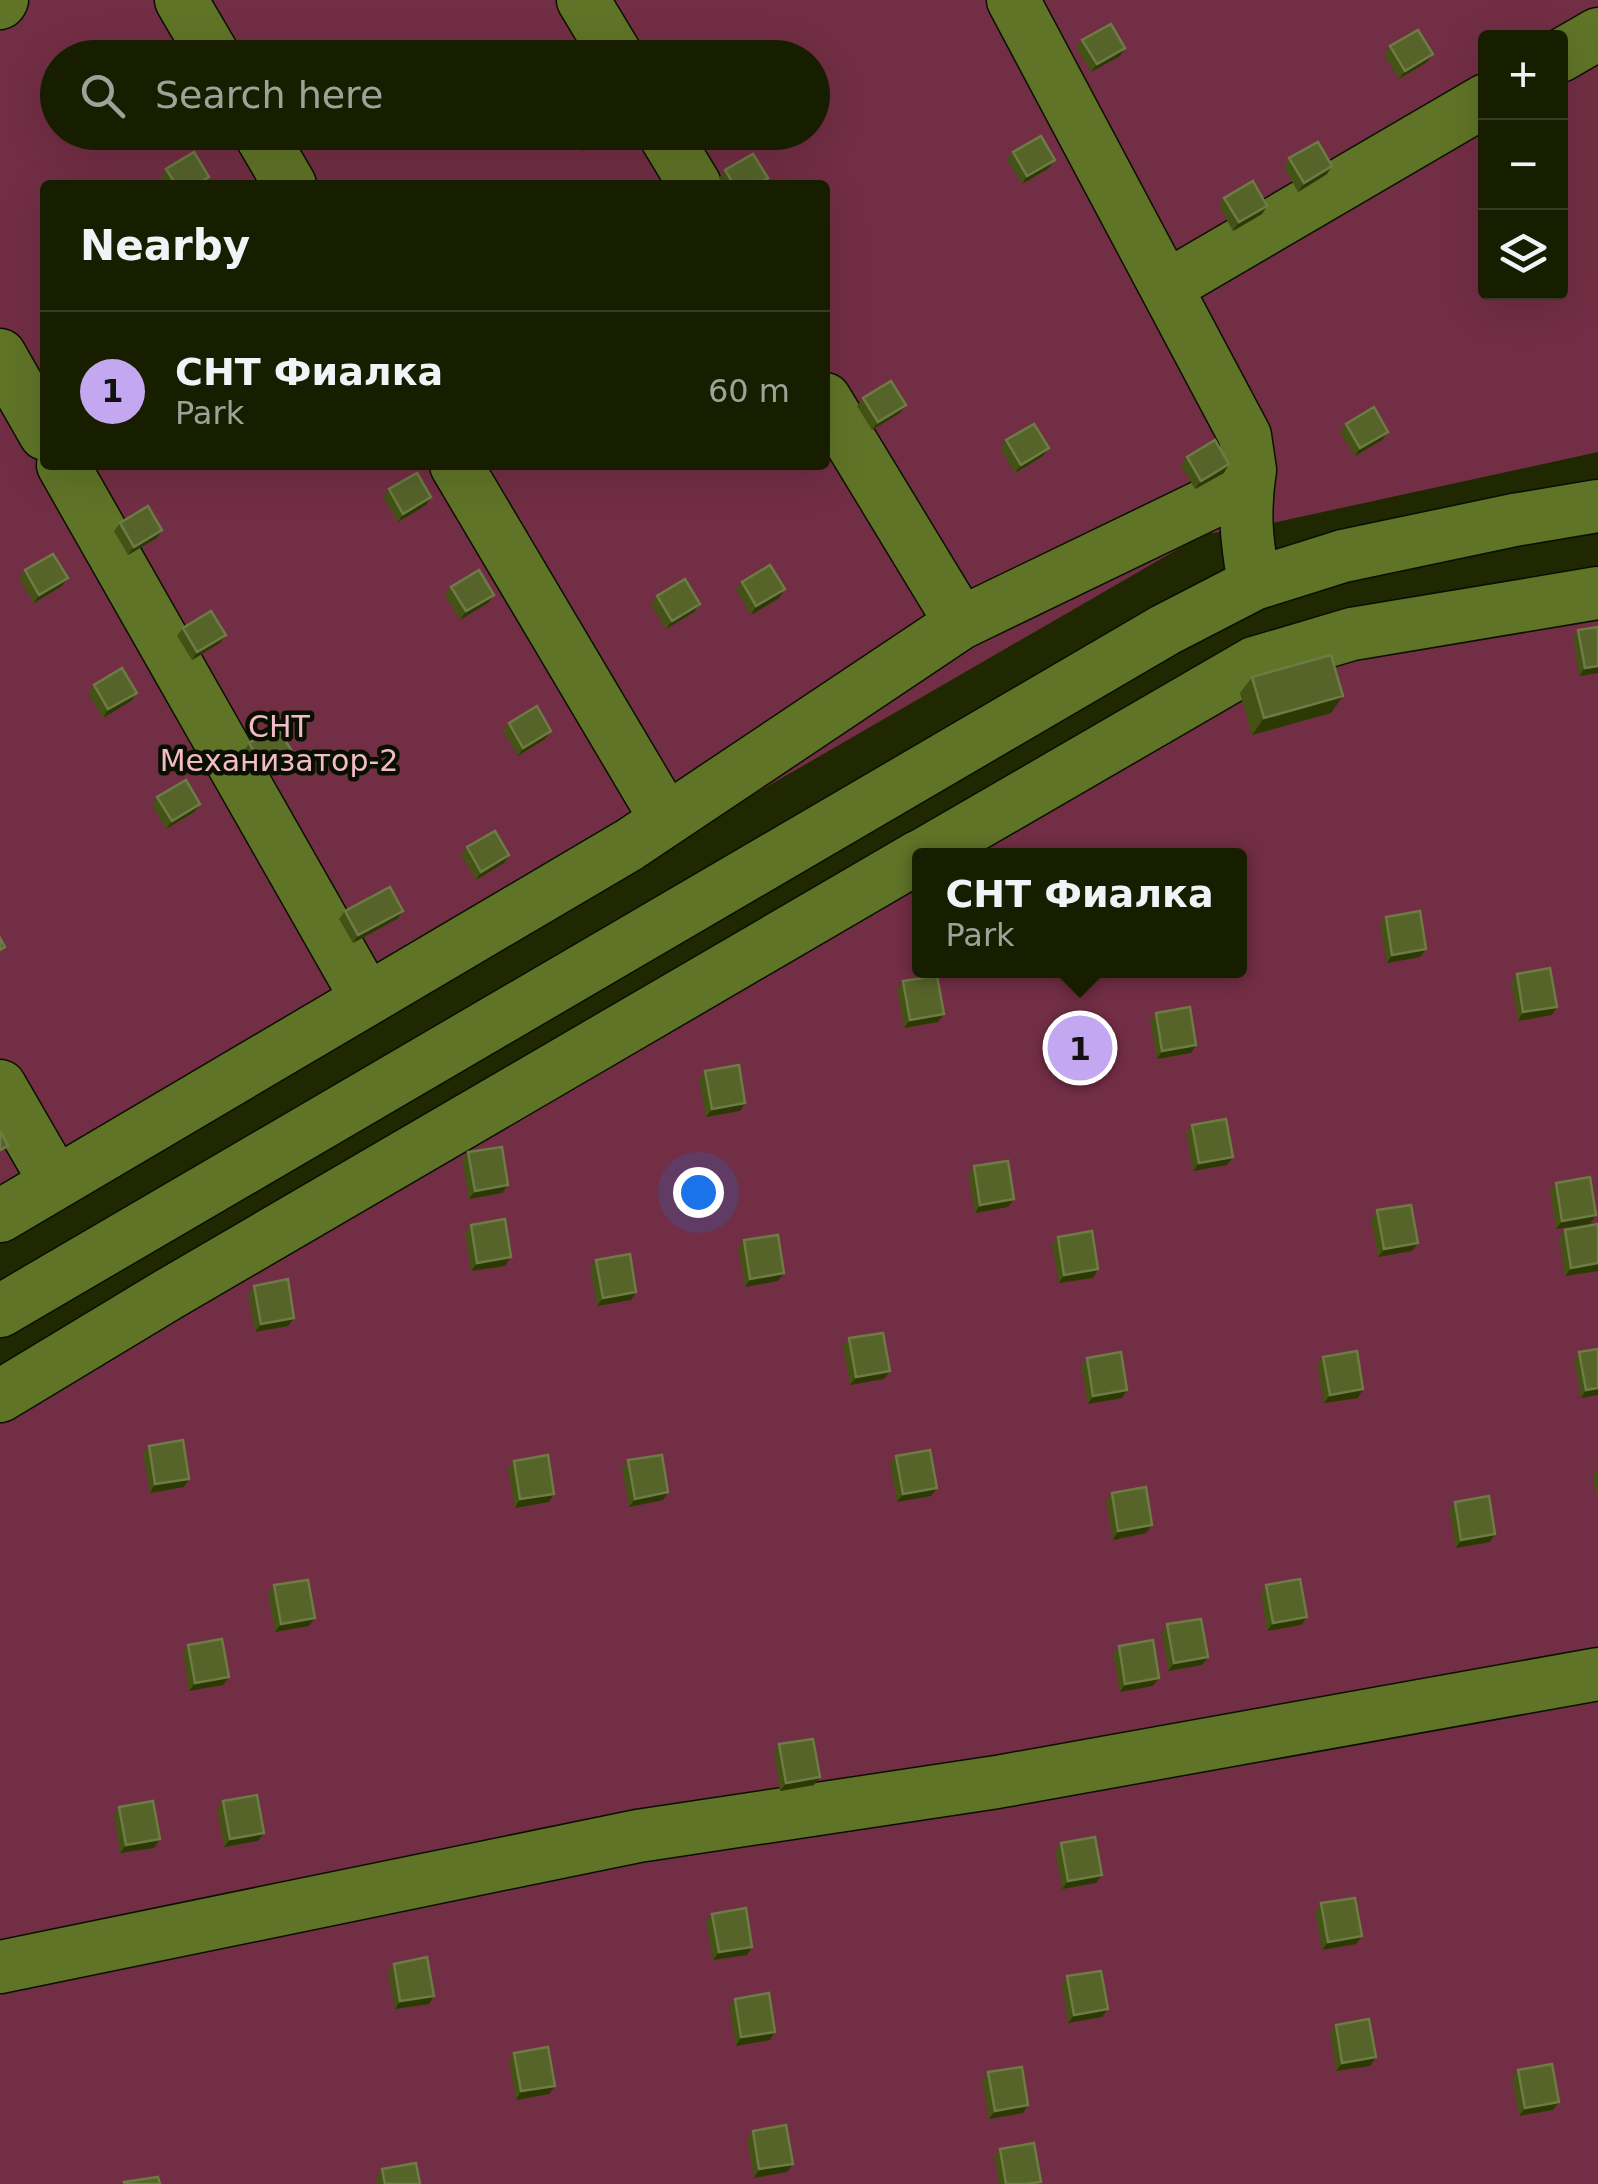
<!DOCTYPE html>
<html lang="en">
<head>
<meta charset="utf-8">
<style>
	body { margin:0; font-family:"DejaVu Sans",sans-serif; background:#242b0f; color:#f1f3f6 }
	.controls { position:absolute; right:30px; top:30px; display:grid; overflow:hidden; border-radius:10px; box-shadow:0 10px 40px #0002 }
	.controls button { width:90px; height:90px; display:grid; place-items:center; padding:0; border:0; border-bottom:2px solid #363c22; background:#171e00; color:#f1f3f6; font:50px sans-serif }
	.you { position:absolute; left:698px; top:1192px; width:35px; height:35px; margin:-25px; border:8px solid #fff; border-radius:50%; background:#1a73e8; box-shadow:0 0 0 15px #1a73e833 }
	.badge { display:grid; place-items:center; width:65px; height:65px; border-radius:50%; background:#c4a7f1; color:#111; font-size:32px; font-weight:700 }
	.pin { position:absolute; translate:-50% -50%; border:5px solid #fff; box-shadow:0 2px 10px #0006 }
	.popup { position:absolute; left:912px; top:848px; width:335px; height:130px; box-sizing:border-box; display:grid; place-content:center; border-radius:10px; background:#171e00; filter:drop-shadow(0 2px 8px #0005); font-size:32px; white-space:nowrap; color:#9ea299 }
	.popup b { font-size:38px; color:#f1f3f6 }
	.popup::after { content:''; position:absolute; left:50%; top:100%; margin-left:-20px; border:20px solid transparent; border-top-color:#171e00 }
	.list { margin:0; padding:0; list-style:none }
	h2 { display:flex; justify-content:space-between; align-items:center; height:130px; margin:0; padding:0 40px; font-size:42px }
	h2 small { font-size:32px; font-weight:400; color:#9ea299 }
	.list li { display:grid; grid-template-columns:65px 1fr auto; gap:30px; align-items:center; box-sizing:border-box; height:160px; padding:0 40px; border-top:2px solid #363c22 }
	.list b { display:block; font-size:38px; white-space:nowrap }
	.list p { margin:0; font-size:32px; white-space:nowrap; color:#9ea299 }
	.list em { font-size:32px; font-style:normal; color:#9ea299 }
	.icon { flex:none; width:55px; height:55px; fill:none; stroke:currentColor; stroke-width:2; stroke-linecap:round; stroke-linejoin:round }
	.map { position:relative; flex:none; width:1598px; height:2184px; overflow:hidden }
	.search { position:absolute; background:#171e00; box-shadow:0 10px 40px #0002; left:40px; top:40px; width:790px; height:110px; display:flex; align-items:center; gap:25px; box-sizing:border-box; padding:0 35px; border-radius:55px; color:#9ea299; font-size:38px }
	.panel { position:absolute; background:#171e00; box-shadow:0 10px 40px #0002; left:40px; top:180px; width:790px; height:290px; border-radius:10px }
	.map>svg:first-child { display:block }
</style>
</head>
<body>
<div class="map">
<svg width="1598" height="2184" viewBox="0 0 1598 2184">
	<rect width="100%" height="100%" fill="#1f2800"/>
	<path fill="#722e44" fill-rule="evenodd" d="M0,0H1598V452L1245,529L1204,534L0,1230ZM1486,38H1560V292H1486ZM58,58H812V132H58ZM45,185H825V465H45Z
		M1598,574V2184H0V1384L1123,712ZM920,856H1240V970H920Z"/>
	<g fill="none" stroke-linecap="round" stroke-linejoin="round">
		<g stroke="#0a1000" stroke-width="55">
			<path id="minor" d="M181,0L215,58
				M583,0L618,58
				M0,3L2,0
				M1560,56L1598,34
				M259,132L290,185
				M663,132L695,185
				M1166,287L1486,100
				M0,355L45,434
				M825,399L961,623
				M63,465L367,999
				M456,465L666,819
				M1250,470C1243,513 1247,542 1254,584
				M921,856L1254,663L1352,634L1598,593
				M0,1086L56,1183
				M0,1216L629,845L961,623L1222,497L1250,470L1245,436L1013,0
				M0,1311L1165,630L1254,584L1343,556L1514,520L1598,506
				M0,1396L169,1294L920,856
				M0,1967L638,1836L997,1782L1598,1674"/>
		</g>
		<use href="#minor" stroke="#607427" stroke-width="52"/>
	</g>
	<path fill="#445215" d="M1082,40L1125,48L1120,56L1091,72L1077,48Z
		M1390,46L1427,62L1399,79L1384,55Z
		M568,132H610L608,135L580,152Z
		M1013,152L1055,160L1049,168L1022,184L1007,160Z
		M1289,158L1327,174L1298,192L1284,167Z
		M166,169L203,185H165L161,177Z
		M725,170L768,178L763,185H724L719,178Z
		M1224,198L1267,206L1262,214L1233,231L1219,206Z
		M863,398L900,413L872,430L857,406Z
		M1346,424L1388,432L1382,440L1355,456L1340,432Z
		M1006,440L1049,448L1043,456L1015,473L1000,448Z
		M1187,457L1224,473L1195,489L1181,465Z
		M389,489L426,505L398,522L383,497Z
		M120,523L162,530L157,538L128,555L114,531Z
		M25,570L68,578L62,586L34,603L19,578Z
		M742,582L779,598L751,615L736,590Z
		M451,587L488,603L460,620L445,595Z
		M657,596L700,604L694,612L666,629L651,605Z
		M1598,627V673L1579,676L1573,638L1578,630Z
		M183,628L226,635L220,643L192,660L177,636Z
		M1252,677L1331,713L1252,735L1240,693Z
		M94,685L137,693L131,701L103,718L88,693Z
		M509,723L551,731L545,739L518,756L503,731Z
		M249,743L292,751L286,759L258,776L243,752Z
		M157,797L194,812L166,829L152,805Z
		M467,847L509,855L504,863L476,880L461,855Z
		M345,911H403L397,919L353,943L339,919Z
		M1386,917L1426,949L1420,957L1387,963L1380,925Z
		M1517,974L1557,1007L1552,1015L1518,1021L1511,982Z
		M903,981L938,1022L904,1028L897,989Z
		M1156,1013L1196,1045L1191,1053L1157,1059L1150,1021Z
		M705,1071L745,1103L740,1111L706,1117L699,1080Z
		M1192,1125L1227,1165L1193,1171L1186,1133Z
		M468,1152L508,1185L502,1193L469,1199L462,1160Z
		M974,1166L1008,1207L975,1213L968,1175Z
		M1556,1183L1596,1215L1590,1224L1556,1229L1550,1191Z
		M1377,1210L1412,1251L1378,1257L1371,1219Z
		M1598,1224V1271L1565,1276L1559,1238L1565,1230Z
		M471,1225L505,1266L471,1271L465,1233Z
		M1058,1237L1093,1278L1059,1283L1052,1245Z
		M744,1240L784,1273L778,1281L745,1287L738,1248Z
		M596,1260L631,1300L597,1306L590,1268Z
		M254,1286L294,1318L288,1326L255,1332L248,1294Z
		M849,1338L884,1379L850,1385L843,1346Z
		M1579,1352L1598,1395L1581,1398L1574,1360Z
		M1323,1357L1363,1389L1358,1398L1324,1403L1317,1365Z
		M1087,1358L1127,1390L1122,1398L1088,1404L1081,1366Z
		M149,1446L184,1487L150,1493L143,1454Z
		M896,1456L937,1488L931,1496L897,1502L890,1464Z
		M628,1460L663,1500L629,1507L622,1469Z
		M514,1461L549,1502L515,1508L508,1469Z
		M1598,1468V1502L1593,1475Z
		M1112,1493L1146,1533L1113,1540L1106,1501Z
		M1455,1502L1495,1534L1490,1542L1456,1548L1449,1510Z
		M274,1585L309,1626L275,1632L268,1593Z
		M1266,1585L1307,1617L1301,1625L1267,1631L1261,1593Z
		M1167,1624L1208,1657L1202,1665L1168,1671L1162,1633Z
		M188,1645L229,1677L223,1685L189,1691L183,1653Z
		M1119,1646L1153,1686L1120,1692L1113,1654Z
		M779,1744L814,1785L780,1791L774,1752Z
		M223,1801L258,1841L224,1847L217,1809Z
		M119,1807L154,1848L120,1853L114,1815Z
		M1061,1843L1096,1883L1062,1889L1055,1851Z
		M1321,1903L1356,1944L1322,1950L1315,1912Z
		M712,1914L747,1955L713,1960L706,1922Z
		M394,1964L429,2004L395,2009L388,1972Z
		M1067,1976L1102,2017L1068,2023L1062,1985Z
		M735,1999L770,2040L736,2046L729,2007Z
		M1336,2025L1376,2057L1370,2066L1336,2071L1330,2033Z
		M514,2053L549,2094L516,2100L509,2061Z
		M1518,2070L1559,2102L1553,2110L1519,2116L1512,2078Z
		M988,2072L1023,2113L989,2119L982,2080Z
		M753,2131L787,2172L754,2178L747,2139Z
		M1000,2149L1039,2184H999L994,2157Z
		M382,2169L420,2184H377L376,2178Z"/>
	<path fill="#2d3904" d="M1125,48L1120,56L1091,72L1097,64Z
		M1433,54L1427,62L1399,79L1405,71Z
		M604,132H610L608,135L580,152L585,144Z
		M1055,160L1049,168L1022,184L1027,176Z
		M1332,166L1327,174L1298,192L1304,183Z
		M1267,206L1262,214L1233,231L1239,222Z
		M906,405L900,413L872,430L878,422Z
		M1388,432L1382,440L1355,456L1360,448Z
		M1049,448L1043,456L1015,473L1021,465Z
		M1229,464L1224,473L1195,489L1201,481Z
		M431,497L426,505L398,522L403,514Z
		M162,530L157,538L128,555L134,547Z
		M68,578L62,586L34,603L39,595Z
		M785,589L779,598L751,615L756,606Z
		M494,595L488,603L460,620L466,611Z
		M700,604L694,612L666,629L672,621Z
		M226,635L220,643L192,660L197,652Z
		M1598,666V673L1579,676L1585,668Z
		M137,693L131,701L103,718L108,709Z
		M1343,696L1331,713L1252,735L1264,718Z
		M551,731L545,739L518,756L523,748Z
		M292,751L286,759L258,776L264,768Z
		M200,804L194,812L166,829L172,821Z
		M509,855L504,863L476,880L481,872Z
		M403,911L397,919L353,943L358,935Z
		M1426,949L1420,957L1387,963L1392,955Z
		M1557,1007L1552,1015L1518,1021L1523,1012Z
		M944,1014L938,1022L904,1028L910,1020Z
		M1196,1045L1191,1053L1157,1059L1162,1051Z
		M745,1103L740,1111L706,1117L712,1109Z
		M1233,1157L1227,1165L1193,1171L1199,1163Z
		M508,1185L502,1193L469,1199L475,1191Z
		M1014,1199L1008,1207L975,1213L980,1205Z
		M1596,1215L1590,1224L1556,1229L1562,1221Z
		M1418,1243L1412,1251L1378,1257L1384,1249Z
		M511,1257L505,1266L471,1271L477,1263Z
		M1598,1263V1271L1565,1276L1571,1268Z
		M1098,1269L1093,1278L1059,1283L1064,1275Z
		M784,1273L778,1281L745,1287L750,1279Z
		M636,1292L631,1300L597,1306L603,1298Z
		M294,1318L288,1326L255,1332L261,1324Z
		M890,1371L884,1379L850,1385L856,1377Z
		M1598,1388V1395L1581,1398L1586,1390Z
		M1363,1389L1358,1398L1324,1403L1330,1395Z
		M1127,1390L1122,1398L1088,1404L1093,1396Z
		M189,1479L184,1487L150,1493L155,1484Z
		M937,1488L931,1496L897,1502L903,1494Z
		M668,1492L663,1500L629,1507L635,1499Z
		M554,1494L549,1502L515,1508L520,1499Z
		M1152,1525L1146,1533L1113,1540L1118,1531Z
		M1495,1534L1490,1542L1456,1548L1461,1540Z
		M1307,1617L1301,1625L1267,1631L1273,1623Z
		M315,1618L309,1626L275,1632L281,1624Z
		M1208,1657L1202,1665L1168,1671L1174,1663Z
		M229,1677L223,1685L189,1691L195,1683Z
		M1159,1678L1153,1686L1120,1692L1125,1684Z
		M820,1777L814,1785L780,1791L786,1783Z
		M264,1833L258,1841L224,1847L230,1839Z
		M160,1839L154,1848L120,1853L126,1845Z
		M1102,1875L1096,1883L1062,1889L1068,1881Z
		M1362,1936L1356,1944L1322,1950L1328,1942Z
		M752,1947L747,1955L713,1960L719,1952Z
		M434,1996L429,2004L395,2009L400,2001Z
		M1108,2009L1102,2017L1068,2023L1074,2015Z
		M775,2032L770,2040L736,2046L741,2037Z
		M1376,2057L1370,2066L1336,2071L1342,2063Z
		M555,2086L549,2094L516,2100L521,2091Z
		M1559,2102L1553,2110L1519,2116L1525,2108Z
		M1028,2105L1023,2113L989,2119L995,2111Z
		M793,2164L787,2172L754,2178L759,2169Z"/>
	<path fill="#56642a" stroke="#6d7b44" stroke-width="2.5" d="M1111,24L1125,48L1097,64L1082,40Z
		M1418,30L1433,54L1405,71L1390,46Z
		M702,43L711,58H676Z
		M579,132H604L585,144Z
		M1041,136L1055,160L1027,176L1013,152Z
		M1318,142L1332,166L1304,183L1289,158Z
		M194,152L209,177L195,185H176L166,169Z
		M753,154L768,178L755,185H734L725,170Z
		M1253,181L1267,206L1239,222L1224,198Z
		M891,381L906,405L878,422L863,398Z
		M1374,407L1388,432L1360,448L1346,424Z
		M1034,424L1049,448L1021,465L1006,440Z
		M1215,440L1229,464L1201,481L1187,457Z
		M417,473L431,497L403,514L389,489Z
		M148,506L162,530L134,547L120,523Z
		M53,554L68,578L39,595L25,570Z
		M770,565L785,589L756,606L742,582Z
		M479,570L494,595L466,611L451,587Z
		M685,579L700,604L672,621L657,596Z
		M211,611L226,635L197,652L183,628Z
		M1598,627V666L1585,668L1578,630Z
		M1331,655L1343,696L1264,718L1252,677Z
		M122,668L137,693L108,709L94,685Z
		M537,706L551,731L523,748L509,723Z
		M277,727L292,751L264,768L249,743Z
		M186,780L200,804L172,821L157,797Z
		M495,831L509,855L481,872L467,847Z
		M390,887L403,911L358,935L345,911Z
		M1420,911L1426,949L1392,955L1386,917Z
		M0,938L5,947L0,950Z
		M1550,968L1557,1007L1523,1012L1517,974Z
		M937,976L944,1014L910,1020L903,981Z
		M1190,1007L1196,1045L1162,1051L1156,1013Z
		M739,1065L745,1103L712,1109L705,1071Z
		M1226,1119L1233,1157L1199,1163L1192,1125Z
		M0,1131L8,1146L0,1150Z
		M502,1147L508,1185L475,1191L468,1152Z
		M1008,1161L1014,1199L980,1205L974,1166Z
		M1590,1177L1596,1215L1562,1221L1556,1183Z
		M1411,1205L1418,1243L1384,1249L1377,1210Z
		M505,1219L511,1257L477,1263L471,1225Z
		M1598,1224V1263L1571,1268L1565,1230Z
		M1092,1231L1098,1269L1064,1275L1058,1237Z
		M778,1235L784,1273L750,1279L744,1240Z
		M630,1254L636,1292L603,1298L596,1260Z
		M288,1279L294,1318L261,1324L254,1286Z
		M883,1333L890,1371L856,1377L849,1338Z
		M1598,1349V1388L1586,1390L1579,1352Z
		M1357,1351L1363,1389L1330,1395L1323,1357Z
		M1121,1352L1127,1390L1093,1396L1087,1358Z
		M183,1440L189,1479L155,1484L149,1446Z
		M930,1450L937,1488L903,1494L896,1456Z
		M548,1455L554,1494L520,1499L514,1461Z
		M662,1455L668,1492L635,1499L628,1460Z
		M1146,1487L1152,1525L1118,1531L1112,1493Z
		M1489,1496L1495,1534L1461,1540L1455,1502Z
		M1300,1579L1307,1617L1273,1623L1266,1585Z
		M308,1580L315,1618L281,1624L274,1585Z
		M1201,1619L1208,1657L1174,1663L1167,1624Z
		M222,1639L229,1677L195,1683L188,1645Z
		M1153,1640L1159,1678L1125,1684L1119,1646Z
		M813,1739L820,1777L786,1783L779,1744Z
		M257,1795L264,1833L230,1839L223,1801Z
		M153,1801L160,1839L126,1845L119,1807Z
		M1095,1837L1102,1875L1068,1881L1061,1843Z
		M1355,1898L1362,1936L1328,1942L1321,1903Z
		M746,1908L752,1947L719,1952L712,1914Z
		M427,1957L434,1996L400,2001L394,1964Z
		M1101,1971L1108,2009L1074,2015L1067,1976Z
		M769,1993L775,2032L741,2037L735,1999Z
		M1369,2019L1376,2057L1342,2063L1336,2025Z
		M548,2047L555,2086L521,2091L514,2053Z
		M1552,2064L1559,2102L1525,2108L1518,2070Z
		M1022,2067L1028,2105L995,2111L988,2072Z
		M786,2125L793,2164L759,2169L753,2131Z
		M1034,2143L1041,2182L1026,2184H1006L1000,2149Z
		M416,2163L420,2184H385L382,2169Z
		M158,2177L160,2184H125L124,2182Z"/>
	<g text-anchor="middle" stroke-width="9" stroke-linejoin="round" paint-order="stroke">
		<g font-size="30" fill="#f3bbc9" stroke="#0a1000">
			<text x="279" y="737">СНТ<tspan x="279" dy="34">Механизатор-2</tspan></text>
		</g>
	</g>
</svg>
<div class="controls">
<button>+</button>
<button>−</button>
<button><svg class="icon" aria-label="layers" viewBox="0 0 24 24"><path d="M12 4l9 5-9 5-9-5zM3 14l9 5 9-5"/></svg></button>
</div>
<div class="you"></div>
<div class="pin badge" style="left:1080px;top:1048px">1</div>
<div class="popup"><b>СНТ Фиалка</b>Park</div>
<div class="search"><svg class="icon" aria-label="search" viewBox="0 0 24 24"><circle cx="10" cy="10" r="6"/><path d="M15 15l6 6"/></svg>Search here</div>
<section class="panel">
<h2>Nearby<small></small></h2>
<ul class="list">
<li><span class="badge">1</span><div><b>СНТ Фиалка</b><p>Park</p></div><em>60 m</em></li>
</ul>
</section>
</div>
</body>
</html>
